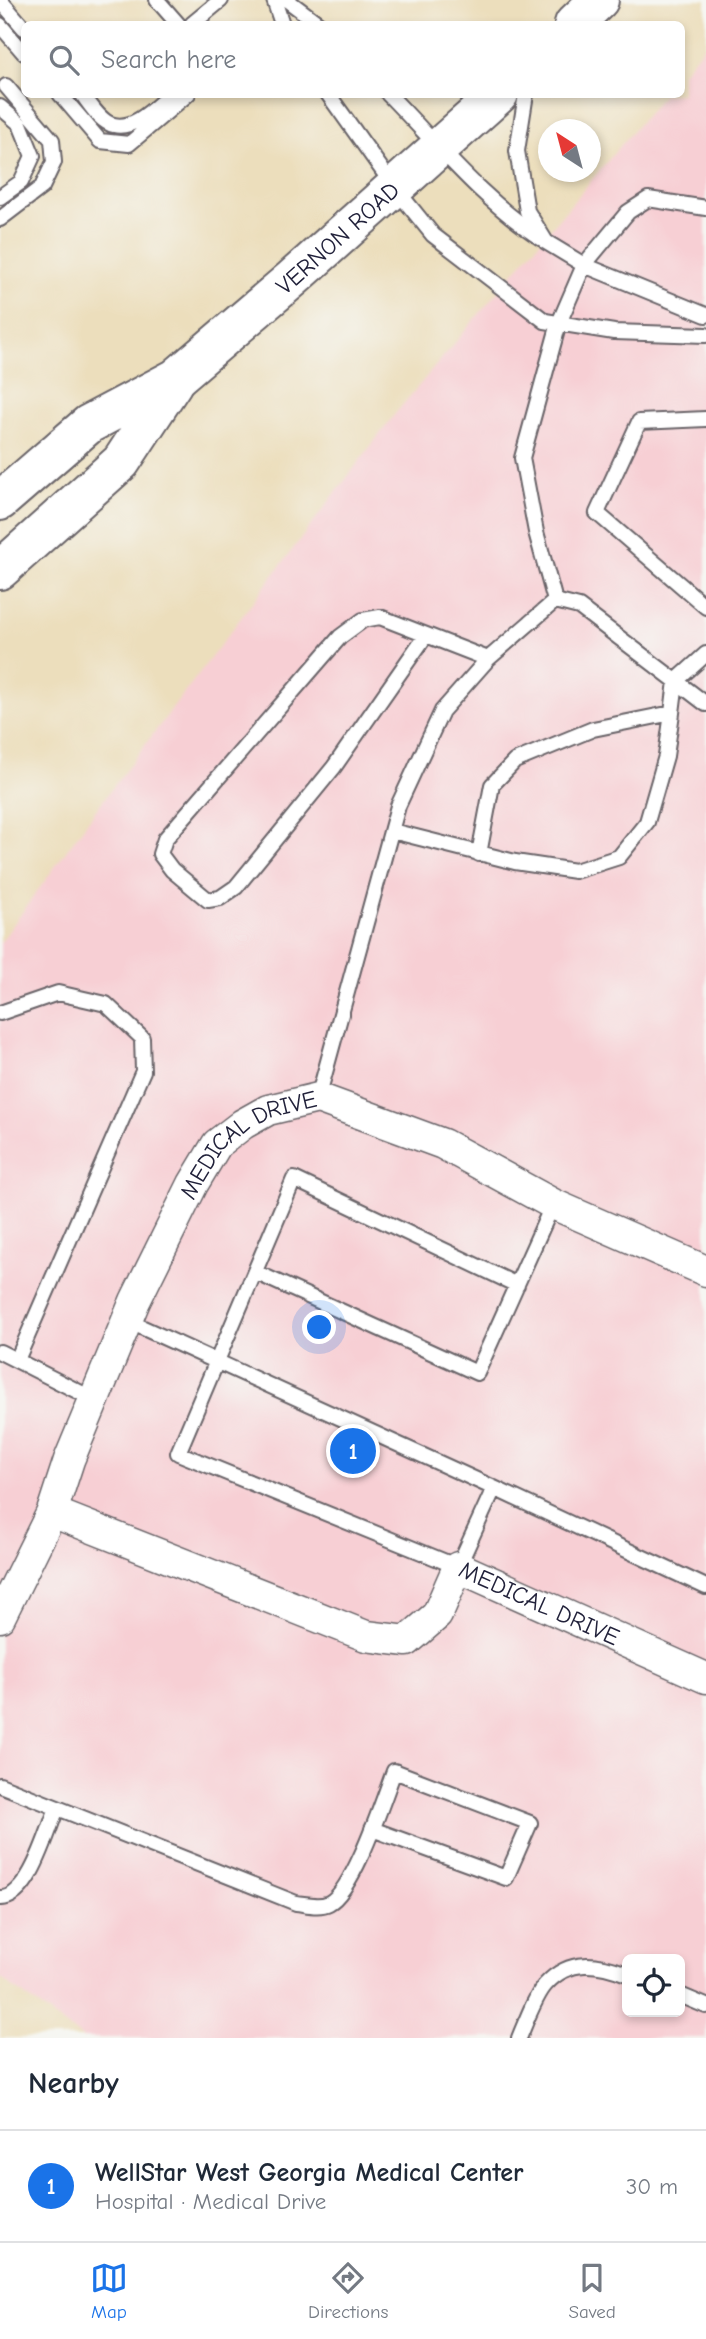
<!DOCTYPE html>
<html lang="en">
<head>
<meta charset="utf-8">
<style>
	body { margin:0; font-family:"Comic Neue",sans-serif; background:#f6f6f7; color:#1f2937 }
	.controls { position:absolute; right:21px; bottom:21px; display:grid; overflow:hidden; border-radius:10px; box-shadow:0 4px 10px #0003 }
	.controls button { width:63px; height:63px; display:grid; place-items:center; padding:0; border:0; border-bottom:2px solid #e0e1e3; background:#fff; color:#1f2937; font:35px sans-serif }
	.compass { position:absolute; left:538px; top:119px; width:63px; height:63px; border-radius:50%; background:#fff; box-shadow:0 4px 10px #0003; rotate:324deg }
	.you { position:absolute; left:320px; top:1328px; width:24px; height:24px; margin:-18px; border:5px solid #fff; border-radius:50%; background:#1a73e8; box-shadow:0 0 0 10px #1a73e833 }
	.badge { display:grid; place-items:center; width:46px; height:46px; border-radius:50%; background:#1a73e8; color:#fff; font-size:23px; font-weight:700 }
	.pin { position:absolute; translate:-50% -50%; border:4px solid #fff; box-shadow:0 2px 7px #0006 }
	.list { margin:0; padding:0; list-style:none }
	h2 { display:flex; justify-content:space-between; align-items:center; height:91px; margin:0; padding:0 28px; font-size:30px }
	h2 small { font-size:23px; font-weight:400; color:#747a83 }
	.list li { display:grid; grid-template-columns:46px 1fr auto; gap:21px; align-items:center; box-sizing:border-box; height:112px; padding:0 28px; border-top:2px solid #e0e1e3 }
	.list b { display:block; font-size:26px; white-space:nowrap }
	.list p { margin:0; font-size:23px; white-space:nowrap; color:#747a83 }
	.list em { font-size:23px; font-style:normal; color:#747a83 }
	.icon { flex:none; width:38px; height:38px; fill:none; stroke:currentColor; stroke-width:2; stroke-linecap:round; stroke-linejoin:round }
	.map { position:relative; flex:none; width:706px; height:2038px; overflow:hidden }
	.search { position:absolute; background:#fff; box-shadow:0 4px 10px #0003; left:21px; right:21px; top:21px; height:77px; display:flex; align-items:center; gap:18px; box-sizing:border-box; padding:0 24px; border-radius:10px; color:#747a83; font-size:26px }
	.sheet { height:203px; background:#fff }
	nav { display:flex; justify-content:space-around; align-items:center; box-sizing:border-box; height:98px; border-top:2px solid #e0e1e3; background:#fff; font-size:19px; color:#747a83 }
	nav a { display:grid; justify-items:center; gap:4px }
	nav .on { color:#1a73e8 }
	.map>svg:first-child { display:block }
</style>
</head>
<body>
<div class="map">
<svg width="706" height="2038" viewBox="0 0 706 2038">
	<rect width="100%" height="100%" fill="#f6f6f2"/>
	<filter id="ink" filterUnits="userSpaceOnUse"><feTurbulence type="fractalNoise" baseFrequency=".0143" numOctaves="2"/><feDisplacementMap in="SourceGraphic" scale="14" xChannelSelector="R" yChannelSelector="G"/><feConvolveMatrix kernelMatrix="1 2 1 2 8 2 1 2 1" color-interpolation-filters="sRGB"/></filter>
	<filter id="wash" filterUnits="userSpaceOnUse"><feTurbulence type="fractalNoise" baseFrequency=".00686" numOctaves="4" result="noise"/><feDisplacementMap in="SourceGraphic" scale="28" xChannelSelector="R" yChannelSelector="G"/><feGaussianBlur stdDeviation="1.57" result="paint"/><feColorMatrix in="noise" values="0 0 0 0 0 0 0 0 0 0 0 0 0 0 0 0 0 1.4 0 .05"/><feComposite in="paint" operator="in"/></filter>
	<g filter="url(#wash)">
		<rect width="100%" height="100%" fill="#ecdebc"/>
		<path fill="#f7cfd4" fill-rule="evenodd" d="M706,44V2038H83L0,1978V943L98,807L395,414L663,95L682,94V73ZM627,1959H680V2012H627Z"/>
	</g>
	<g filter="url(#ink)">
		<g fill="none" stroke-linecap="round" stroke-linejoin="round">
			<g stroke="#696468" stroke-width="18">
				<path id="service" d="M0,0L24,28
					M157,0L178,24
					M274,0L282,24
					M287,0L319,24
					M192,24L221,0
					M0,25L24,53
					M60,94L100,141L129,144L188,94
					M82,94C90,104 101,123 114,125C135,130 156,106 171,94
					M328,94L395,188L433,235L545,321L614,332L706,335
					M388,94C438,145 482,200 542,239
					M526,94L517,151L527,211L546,242L584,265L706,315
					M0,107L20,124L33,156L21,182L0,197
					M0,219L42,187L54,162L52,140L6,86
					M706,419L639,422L597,513L706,607
					M555,601L536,532L522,458L559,323L584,265L628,212L648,199L706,208
					M426,635L334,767L236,887L220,898L208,900L172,870L160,854L165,839L340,637L363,620L380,617L488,659
					M672,713L676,681L706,654
					M392,831L515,862L575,871L619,857L647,822L666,756L672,713L593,729L515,761L492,785L479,854
					M0,1013L58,993L106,1004L142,1038L143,1071L17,1360
					M318,1098L398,806L442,711L488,659L555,601L579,607L706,704
					M255,1272L477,1373L553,1204
					M128,1321L494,1488L706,1587
					M0,1352L95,1400
					M494,1488L458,1567L178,1453L294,1179L517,1285
					M0,1785L296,1903C306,1904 319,1908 329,1903C354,1890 383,1800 394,1771L530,1823L506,1878L372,1829
					M0,1898C29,1900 48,1830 57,1808
					M680,1995L706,2006
					M519,2038C525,2024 536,1994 546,1984C570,1958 598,1963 627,1974"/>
			</g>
			<g stroke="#696468" stroke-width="33">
				<g id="minor">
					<path id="s1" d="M52,1512L366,1636L407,1641L437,1615L458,1567L706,1678"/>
					<path id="s2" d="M0,1617L52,1512L69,1460L135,1301L193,1184L217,1144L243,1124L268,1110L318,1098L443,1144L553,1204L706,1271"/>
				</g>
			</g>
			<g stroke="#696468" stroke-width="42">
				<g id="primary">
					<path d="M574,24L599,0"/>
					<path id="s3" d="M0,501L89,424L176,378L292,279L499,94"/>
					<path d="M0,570L121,462L173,383"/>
				</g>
			</g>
			<use href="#service" stroke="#fff" stroke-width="14"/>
			<use href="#minor" stroke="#fff" stroke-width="30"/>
			<use href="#primary" stroke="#fff" stroke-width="38"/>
		</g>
	</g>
	<g text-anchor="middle" stroke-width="7" stroke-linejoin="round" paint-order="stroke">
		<g font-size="24" fill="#22223b" stroke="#f6f6f2">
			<text dy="8" stroke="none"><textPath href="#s3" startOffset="430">VERNON ROAD</textPath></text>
			<text dy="8" stroke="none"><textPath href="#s2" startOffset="546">MEDICAL DRIVE</textPath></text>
			<text dy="8" stroke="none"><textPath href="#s1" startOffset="560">MEDICAL DRIVE</textPath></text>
		</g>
	</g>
</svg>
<div class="controls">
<button><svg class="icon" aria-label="locate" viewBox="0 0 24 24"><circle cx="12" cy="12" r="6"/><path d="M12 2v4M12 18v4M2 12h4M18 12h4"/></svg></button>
</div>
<svg class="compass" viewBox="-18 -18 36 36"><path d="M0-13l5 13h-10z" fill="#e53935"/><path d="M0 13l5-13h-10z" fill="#747a83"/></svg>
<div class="you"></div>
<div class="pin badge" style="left:353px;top:1451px">1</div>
<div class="search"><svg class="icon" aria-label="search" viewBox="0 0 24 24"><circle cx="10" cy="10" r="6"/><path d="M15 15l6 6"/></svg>Search here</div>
</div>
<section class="sheet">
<h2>Nearby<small></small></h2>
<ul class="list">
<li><span class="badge">1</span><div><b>WellStar West Georgia Medical Center</b><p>Hospital · Medical Drive</p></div><em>30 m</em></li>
</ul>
</section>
<nav>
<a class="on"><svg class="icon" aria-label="map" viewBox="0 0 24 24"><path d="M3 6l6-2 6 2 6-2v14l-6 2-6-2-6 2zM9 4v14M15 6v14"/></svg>Map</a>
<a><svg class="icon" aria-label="directions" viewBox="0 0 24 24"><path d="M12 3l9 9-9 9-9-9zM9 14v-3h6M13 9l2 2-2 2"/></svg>Directions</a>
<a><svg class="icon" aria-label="saved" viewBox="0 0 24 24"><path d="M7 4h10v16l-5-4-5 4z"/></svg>Saved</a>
</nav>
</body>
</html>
